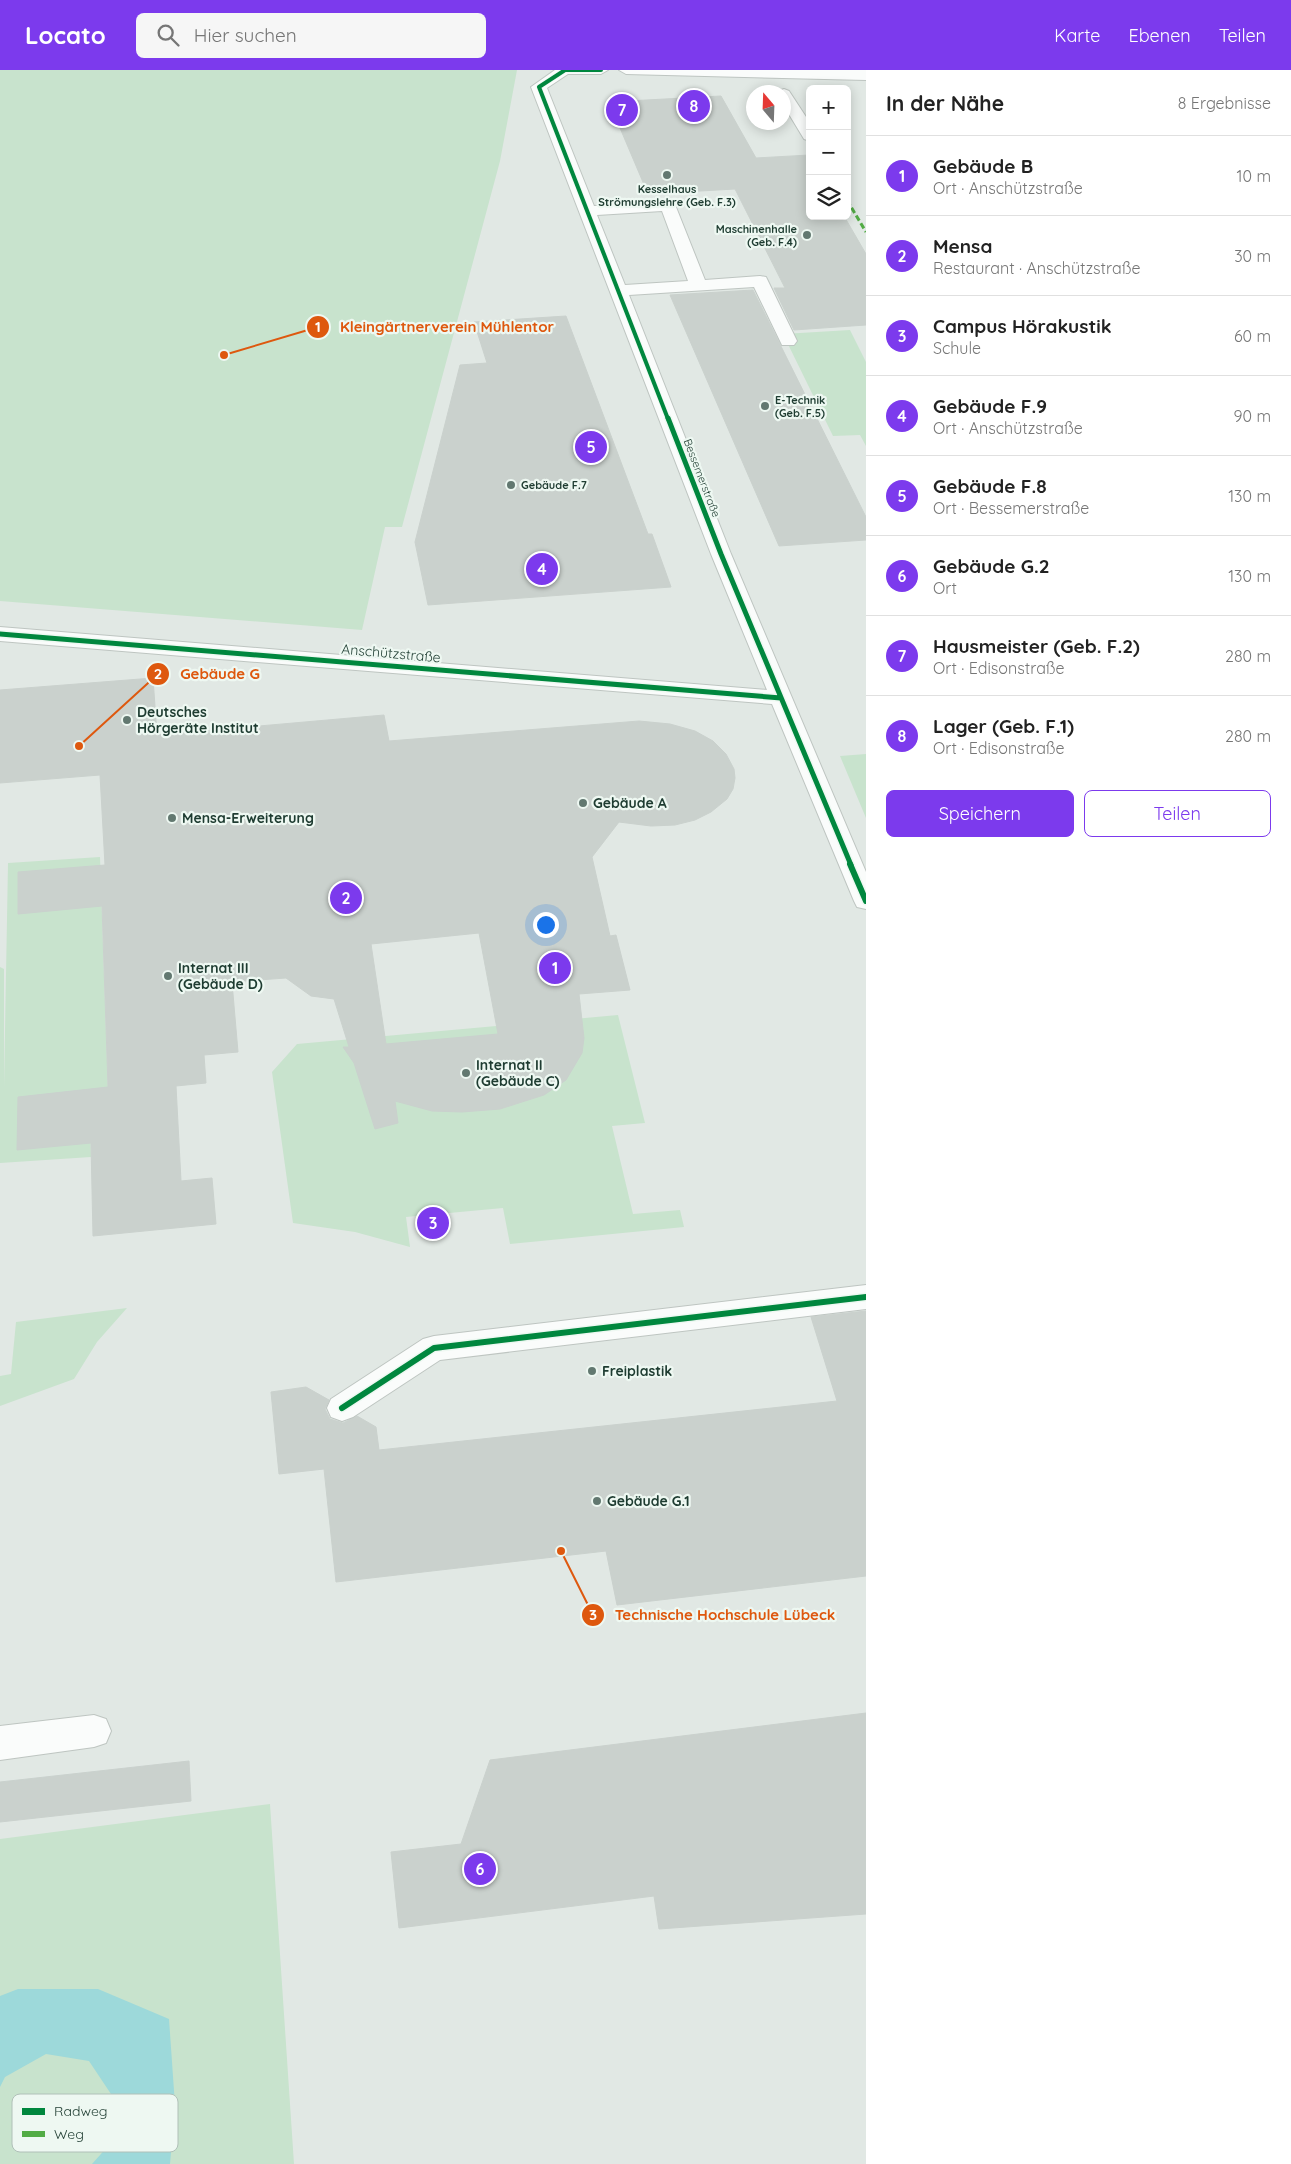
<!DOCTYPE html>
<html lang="de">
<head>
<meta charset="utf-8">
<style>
	body { margin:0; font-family:Quicksand,sans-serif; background:#f6f6f6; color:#222 }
	.controls { position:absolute; right:15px; top:15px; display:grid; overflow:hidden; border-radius:8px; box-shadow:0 2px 12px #0003 }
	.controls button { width:45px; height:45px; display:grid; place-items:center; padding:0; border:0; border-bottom:1px solid #e0e0e0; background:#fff; color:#222; font:25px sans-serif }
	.compass { position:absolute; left:746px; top:15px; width:45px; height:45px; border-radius:50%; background:#fff; box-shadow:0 2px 12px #0003; rotate:341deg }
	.you { position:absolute; left:545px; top:854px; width:18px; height:18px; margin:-12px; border:4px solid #fff; border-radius:50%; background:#1a73e8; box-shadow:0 0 0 8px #1a73e833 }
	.badge { display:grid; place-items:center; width:32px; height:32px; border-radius:50%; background:#7c3aed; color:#fff; font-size:16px; font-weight:700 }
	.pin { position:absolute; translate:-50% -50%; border:2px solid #fff; box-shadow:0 1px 5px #0006 }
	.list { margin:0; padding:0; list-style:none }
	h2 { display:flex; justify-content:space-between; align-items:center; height:65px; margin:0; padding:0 20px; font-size:21px }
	h2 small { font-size:16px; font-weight:400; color:#767676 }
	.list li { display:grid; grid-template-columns:32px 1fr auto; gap:15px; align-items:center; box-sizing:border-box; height:80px; padding:0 20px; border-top:1px solid #e0e0e0 }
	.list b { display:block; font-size:19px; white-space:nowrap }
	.list p { margin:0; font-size:16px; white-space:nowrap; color:#767676 }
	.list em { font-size:16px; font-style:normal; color:#767676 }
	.actions { display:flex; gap:10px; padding:15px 20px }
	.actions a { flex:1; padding:11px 0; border:1px solid #7c3aed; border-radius:8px; text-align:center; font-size:18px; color:#7c3aed }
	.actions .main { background:#7c3aed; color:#fff }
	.icon { flex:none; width:28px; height:28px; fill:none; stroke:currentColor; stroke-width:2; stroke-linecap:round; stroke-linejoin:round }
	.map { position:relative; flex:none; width:866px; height:2094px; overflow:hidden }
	header { display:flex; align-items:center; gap:30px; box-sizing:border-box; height:70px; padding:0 25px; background:#7c3aed; color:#fff }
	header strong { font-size:24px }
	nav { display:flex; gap:28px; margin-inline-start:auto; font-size:18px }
	.search { width:350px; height:45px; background:#f6f6f6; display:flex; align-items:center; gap:12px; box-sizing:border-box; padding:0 18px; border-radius:8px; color:#767676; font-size:19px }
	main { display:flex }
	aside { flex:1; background:#fff }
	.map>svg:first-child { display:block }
</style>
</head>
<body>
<header>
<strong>Locato</strong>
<div class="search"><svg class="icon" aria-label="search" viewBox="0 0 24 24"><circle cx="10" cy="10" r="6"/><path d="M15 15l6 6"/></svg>Hier suchen</div>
<nav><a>Karte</a><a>Ebenen</a><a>Teilen</a></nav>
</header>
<main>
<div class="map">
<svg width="866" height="2094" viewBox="0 0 866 2094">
	<rect width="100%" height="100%" fill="#e1e8e4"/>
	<path fill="#c8e3cd" d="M0,0H517L500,91L402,457H385L362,560L0,531Z
		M850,260L866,292V376L860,365L833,366L783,264Z
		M866,684V748L840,686Z
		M100,787L108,1021L89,1023L91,1087L0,1093V897L4,899V1017L8,793Z
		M618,945L645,1053L612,1056L633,1144L680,1140L684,1157L510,1174L503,1138L406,1147L410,1177L355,1162L293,1153L272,1002L297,974Z
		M127,1238L97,1272L74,1309L0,1336V1306L11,1304L16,1252Z
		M270,1734L294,2094H0V1769Z"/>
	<path fill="#9dd9da" d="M18,1919H98L169,1949L175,2035L170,2094H92L109,2075L113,2027L89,1991L46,1984L5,2007L0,2017V1926Z"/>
	<path fill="#cad1cd" stroke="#cad1cd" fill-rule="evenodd" d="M721,26L756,88L809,85L810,146H844L866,184V255L794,260L774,218H785L735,119L648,124L609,32Z
		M753,220L866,447V470L779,476L670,225Z
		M566,246L648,464H652L671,517L428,535L415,472L460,295L487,293L474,252Z
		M153,608L157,665L384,645L389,671L639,651L670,654L695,661L713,671L726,684L734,699L735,708L733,719L727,729L711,742L695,750L675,755L651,756L619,752L592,787L610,866L616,865L630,920L579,924L584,968L582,983L566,1010L544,1025L500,1039L462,1042L432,1041L395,1031L398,1053L375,1059L354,993L343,977H349L334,929L311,926L286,908L232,912L238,982L204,985L206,1013L176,1016L181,1111L212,1108L216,1154L93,1166L91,1073L17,1080L18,1027L108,1017L102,836L18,844V802L105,795L100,705L0,713V620ZM479,863L498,964L386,974L371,874Z
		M866,1241V1506L617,1535L606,1481L336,1512L324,1399L279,1404L271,1322L306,1317L329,1330L325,1339L330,1349L343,1353L357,1346L376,1357L379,1380L837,1331L811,1247Z
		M866,1643V1844L659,1859L654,1826L399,1858L391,1782L461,1774L490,1690Z
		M189,1691L191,1731L0,1752V1712Z"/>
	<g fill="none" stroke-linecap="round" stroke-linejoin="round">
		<g stroke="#bec5c1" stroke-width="2">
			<path id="minor" d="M555,0H608L601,4H568L547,18L594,136L674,132L705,210L760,206L766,207L797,271L794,275H782L754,217L629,225L731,484L866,802V839L857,837L854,831L772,634L0,571V557L767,620L711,484L531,17ZM662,141L688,211L625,215L597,145Z
				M619,0H866V10L626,4Z
				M784,19L789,21L810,53V71L804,69L784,36V22H777Z
				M866,1215V1239L440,1290L353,1347L342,1351L331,1347L327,1338L331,1329L423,1269L434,1266Z
				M94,1645L106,1649L111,1661L106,1673L94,1677L0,1690V1656Z"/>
		</g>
		<use href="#minor" fill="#fafcfb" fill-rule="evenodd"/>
		<path stroke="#52ac45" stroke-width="3" stroke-dasharray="6 3" stroke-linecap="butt" d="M847,130L866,162"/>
		<g stroke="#eef8f2" stroke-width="5.5">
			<path id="cycleway-far2" d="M601,0H565L539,17L668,349"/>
		</g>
		<g stroke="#eef8f2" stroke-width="8">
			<path id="cycleway-far1" d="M668,348L721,484L851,795
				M0,564L781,628"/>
		</g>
		<g stroke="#eef8f2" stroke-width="9">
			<path id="cycleway" d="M850,794L866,831
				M342,1338L434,1278L866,1227"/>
		</g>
		<use href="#cycleway-far2" stroke="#00873e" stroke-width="4"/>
		<use href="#cycleway-far1" stroke="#00873e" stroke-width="5"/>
		<use href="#cycleway" stroke="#00873e" stroke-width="6"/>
	</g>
	<g fill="#627870" stroke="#eef8f2" stroke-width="2">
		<circle cx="667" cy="105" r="5"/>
		<circle cx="807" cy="165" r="5"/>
		<circle cx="765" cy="336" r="5"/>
		<circle cx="511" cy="415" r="5"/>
		<circle cx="127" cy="650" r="5"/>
		<circle cx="583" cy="733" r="5"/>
		<circle cx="172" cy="748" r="5"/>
		<circle cx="168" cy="906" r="5"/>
		<circle cx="466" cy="1003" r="5"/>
		<circle cx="592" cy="1301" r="5"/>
		<circle cx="597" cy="1431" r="5"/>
	</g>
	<g text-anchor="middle" stroke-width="4.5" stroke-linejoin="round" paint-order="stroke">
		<g font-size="11" font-weight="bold" fill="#1e3c31" stroke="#eef8f2" text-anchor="start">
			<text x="667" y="123" text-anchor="middle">Kesselhaus<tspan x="667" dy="13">Strömungslehre (Geb. F.3)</tspan></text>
			<text x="797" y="163" text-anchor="end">Maschinenhalle<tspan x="797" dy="13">(Geb. F.4)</tspan></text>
			<text x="775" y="334">E-Technik<tspan x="775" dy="13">(Geb. F.5)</tspan></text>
			<text x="521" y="419">Gebäude F.7</text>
		</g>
		<g font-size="11" fill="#1e3c31" stroke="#eef8f2">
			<text transform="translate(702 408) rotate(69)" y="4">Bessemerstraße</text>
		</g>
		<g font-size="14" fill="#1e3c31" stroke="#eef8f2">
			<text transform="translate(391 583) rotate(5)" y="5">Anschützstraße</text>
		</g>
		<g font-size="14" font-weight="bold" fill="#1e3c31" stroke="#eef8f2" text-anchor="start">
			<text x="137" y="647">Deutsches<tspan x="137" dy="16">Hörgeräte Institut</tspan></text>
			<text x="593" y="738">Gebäude A</text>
			<text x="182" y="753">Mensa-Erweiterung</text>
			<text x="178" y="903">Internat III<tspan x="178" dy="16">(Gebäude D)</tspan></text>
			<text x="476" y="1000">Internat II<tspan x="476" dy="16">(Gebäude C)</tspan></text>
			<text x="602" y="1306">Freiplastik</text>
			<text x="607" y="1436">Gebäude G.1</text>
		</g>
	</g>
	<rect x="12" y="2024" width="166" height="58" rx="8" fill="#eef8f2" stroke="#b0c0b8" stroke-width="1"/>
	<rect x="22" y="2038" width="23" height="7" fill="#00873e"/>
	<rect x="22" y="2061" width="23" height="6" fill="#52ac45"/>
	<g font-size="14" fill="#1e3c31">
		<text x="54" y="2046">Radweg</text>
		<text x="54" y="2069">Weg</text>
	</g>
	<path fill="none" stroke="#de580e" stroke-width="2" d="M224 285L318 257M79 676L158 604M561 1481L593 1545"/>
	<g fill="#de580e" stroke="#eef8f2" stroke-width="2">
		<circle cx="224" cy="285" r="5"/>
		<circle cx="79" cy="676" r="5"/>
		<circle cx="561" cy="1481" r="5"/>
		<circle cx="318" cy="257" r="12"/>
		<circle cx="158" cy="604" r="12"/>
		<circle cx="593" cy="1545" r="12"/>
	</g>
	<g font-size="15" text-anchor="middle" font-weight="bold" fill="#fff">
		<text x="318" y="262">1</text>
		<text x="158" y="609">2</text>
		<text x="593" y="1550">3</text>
	</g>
	<g font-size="15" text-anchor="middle" font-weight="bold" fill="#de580e" stroke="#eef8f2" stroke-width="4.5" stroke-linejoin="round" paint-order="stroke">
		<text x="447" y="262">Kleingärtnerverein Mühlentor</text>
		<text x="220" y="609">Gebäude G</text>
		<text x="725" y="1550">Technische Hochschule Lübeck</text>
	</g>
</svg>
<div class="controls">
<button>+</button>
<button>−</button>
<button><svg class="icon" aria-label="layers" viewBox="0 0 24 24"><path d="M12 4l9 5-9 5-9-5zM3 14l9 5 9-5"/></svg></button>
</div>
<svg class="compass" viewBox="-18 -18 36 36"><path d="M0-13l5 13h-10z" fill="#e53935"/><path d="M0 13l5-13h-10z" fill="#767676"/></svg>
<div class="you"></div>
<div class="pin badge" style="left:555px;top:898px">1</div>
<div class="pin badge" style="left:346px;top:828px">2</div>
<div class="pin badge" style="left:433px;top:1153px">3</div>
<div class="pin badge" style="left:542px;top:499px">4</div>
<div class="pin badge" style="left:591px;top:377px">5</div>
<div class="pin badge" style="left:480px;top:1799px">6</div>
<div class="pin badge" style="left:622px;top:40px">7</div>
<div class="pin badge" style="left:694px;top:36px">8</div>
</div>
<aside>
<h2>In der Nähe<small>8 Ergebnisse</small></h2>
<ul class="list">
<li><span class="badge">1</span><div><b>Gebäude B</b><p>Ort · Anschützstraße</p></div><em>10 m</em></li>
<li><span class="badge">2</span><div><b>Mensa</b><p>Restaurant · Anschützstraße</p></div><em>30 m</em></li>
<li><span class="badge">3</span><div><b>Campus Hörakustik</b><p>Schule</p></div><em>60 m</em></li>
<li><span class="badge">4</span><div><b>Gebäude F.9</b><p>Ort · Anschützstraße</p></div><em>90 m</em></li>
<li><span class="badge">5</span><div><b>Gebäude F.8</b><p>Ort · Bessemerstraße</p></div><em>130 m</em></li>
<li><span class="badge">6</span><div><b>Gebäude G.2</b><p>Ort</p></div><em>130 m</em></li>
<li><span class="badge">7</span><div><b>Hausmeister (Geb. F.2)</b><p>Ort · Edisonstraße</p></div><em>280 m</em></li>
<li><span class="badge">8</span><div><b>Lager (Geb. F.1)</b><p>Ort · Edisonstraße</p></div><em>280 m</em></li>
</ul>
<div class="actions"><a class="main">Speichern</a><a>Teilen</a></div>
</aside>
</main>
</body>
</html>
